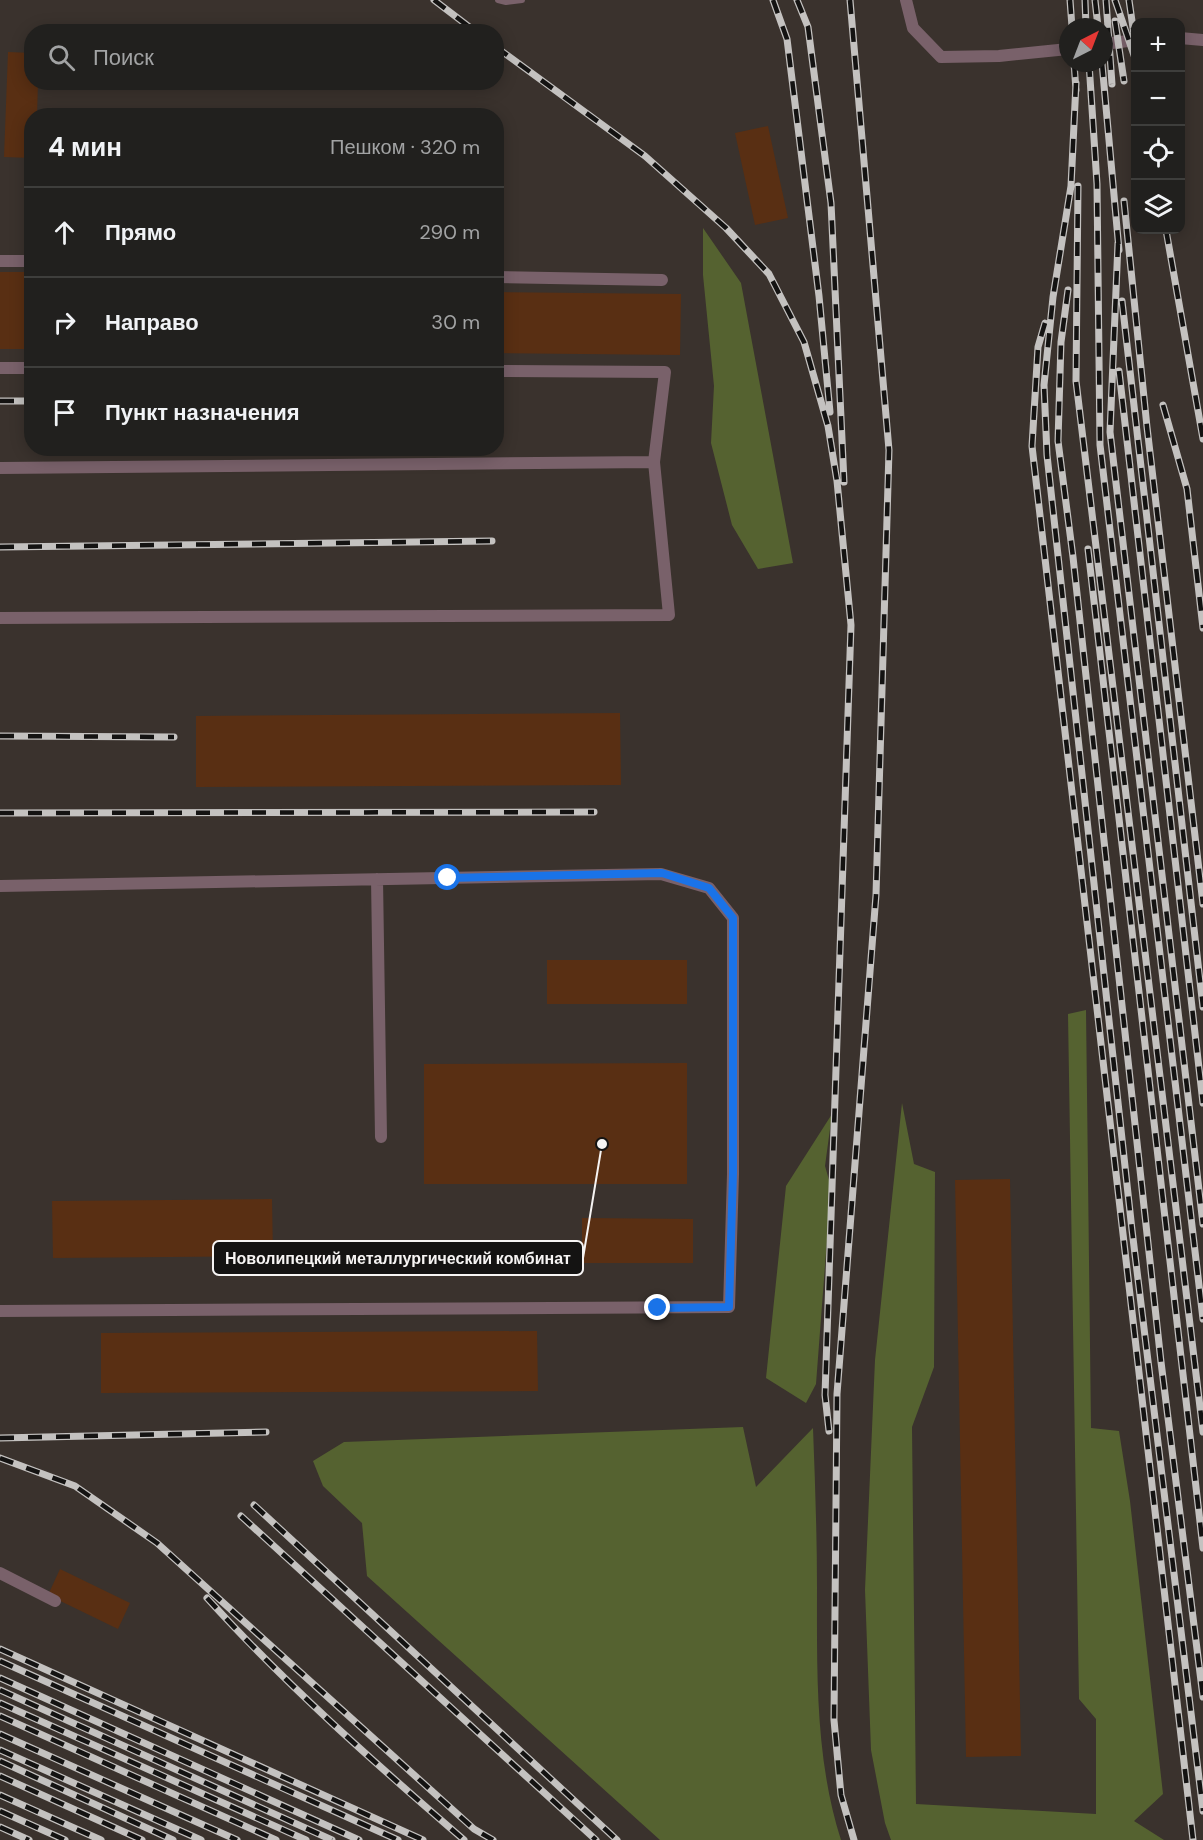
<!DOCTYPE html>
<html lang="ru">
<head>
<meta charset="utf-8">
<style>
	body { margin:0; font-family:"DM Sans",sans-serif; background:#2d2d2b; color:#f1f3f6 }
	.controls { position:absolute; right:18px; top:18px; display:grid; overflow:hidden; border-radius:12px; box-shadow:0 3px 15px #0003 }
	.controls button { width:54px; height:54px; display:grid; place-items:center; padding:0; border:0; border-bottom:2px solid #3e3e3c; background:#21201e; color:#f1f3f6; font:30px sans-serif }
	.compass { position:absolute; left:1059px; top:18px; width:54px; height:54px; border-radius:50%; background:#21201e; box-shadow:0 3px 15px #0003; rotate:42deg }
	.stop { position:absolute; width:18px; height:18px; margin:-14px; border:4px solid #1a73e8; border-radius:50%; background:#fff }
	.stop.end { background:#1a73e8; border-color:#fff; box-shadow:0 2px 6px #0008 }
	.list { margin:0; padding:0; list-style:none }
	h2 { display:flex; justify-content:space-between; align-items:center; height:78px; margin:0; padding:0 24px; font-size:26px }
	h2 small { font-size:20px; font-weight:400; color:#a2a3a4 }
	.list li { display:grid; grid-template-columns:39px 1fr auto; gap:18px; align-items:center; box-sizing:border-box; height:90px; padding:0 24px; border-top:2px solid #3e3e3c }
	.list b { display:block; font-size:22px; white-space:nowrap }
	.list em { font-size:20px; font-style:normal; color:#a2a3a4 }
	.icon { flex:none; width:33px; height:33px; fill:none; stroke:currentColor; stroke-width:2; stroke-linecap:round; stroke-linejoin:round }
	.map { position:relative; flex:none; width:1203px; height:1840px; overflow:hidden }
	.search { position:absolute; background:#21201e; box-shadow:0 3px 15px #0003; left:24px; top:24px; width:480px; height:66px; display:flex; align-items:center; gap:15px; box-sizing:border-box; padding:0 21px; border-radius:24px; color:#a2a3a4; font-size:22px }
	.panel { position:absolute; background:#21201e; box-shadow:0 3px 15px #0003; left:24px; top:108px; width:480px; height:348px; border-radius:24px }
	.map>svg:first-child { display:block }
</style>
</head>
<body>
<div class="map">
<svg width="1203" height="1840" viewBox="0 0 1203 1840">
	<rect width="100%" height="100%" fill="#2c2a28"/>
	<path fill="#3a322d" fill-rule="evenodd" d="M0,0H1203V1840H0ZM1136,22H1180V230H1136ZM1068,27H1104V63H1068ZM32,32H496V82H32ZM32,116H496V448H32Z"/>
	<path fill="#556230" d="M703,228L741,283L793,563L758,569L732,525L711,443L714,386L703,275Z
		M1086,1010L1091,1428L1119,1431L1130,1501L1163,1794L1134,1821L1164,1840H891L885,1823L871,1750L865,1590L875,1360L902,1103L914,1164L935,1172L934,1367L912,1427L916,1804L1096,1814V1719L1079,1699L1068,1014Z
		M832,1114L825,1166L831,1187L816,1384L806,1403L766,1378L786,1186Z
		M743,1427L756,1487L813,1428C815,1481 817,1534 817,1587C817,1672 815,1759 841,1840H660L367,1576L362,1523L323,1486L313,1461L344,1442Z"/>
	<path fill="#592f13" d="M8,52L32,53V82H38L37,116H32V158L4,157Z
		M768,126L788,218L755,225L735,133Z
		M0,272H32V349H0Z
		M496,292L681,294L680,355L496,353Z
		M620,713L621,785L196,787V716Z
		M547,960H687V1004H547Z
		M687,1063V1184H424V1064Z
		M1010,1179L1021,1756L966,1757L955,1180Z
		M272,1199L273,1256L53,1258L52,1201Z
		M582,1218L693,1219V1263H582Z
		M537,1331L538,1391L101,1393V1333Z
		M60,1569L130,1603L118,1629L48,1595Z"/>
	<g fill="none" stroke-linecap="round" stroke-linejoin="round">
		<path stroke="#79616a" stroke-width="6" d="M498,0L506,2L522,0"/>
		<path stroke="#79616a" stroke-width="12" d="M906,0L913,28L941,57L999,56L1068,49
			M1180,38L1203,40
			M1104,44L1136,40
			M0,261H32
			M496,277L662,280
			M0,368H32
			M496,371L665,372L654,462
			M0,468L654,462L669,615L0,618
			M377,879L381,1137
			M0,886L661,874L709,888L733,918V1174L729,1307L0,1311
			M0,1573L55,1601"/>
		<g stroke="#c4c2c0" stroke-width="7">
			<path id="rail" d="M434,0L476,32
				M773,0L787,39L819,296L830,412
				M797,0L808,27L831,203L844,482
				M850,0L889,450L876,895L837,1394L834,1720L841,1795L854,1840
				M1070,0L1072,27
				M1085,0L1086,27
				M1095,0L1098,27
				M1106,0L1112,84
				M1115,0L1136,61
				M1129,0L1135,42
				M1115,21L1124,81
				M496,47L645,156L726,228L769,274L804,342L828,426L837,481L851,625L825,1395L829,1431
				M1074,63L1076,90
				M1089,63L1097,184L1100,445L1203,1319
				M1102,63L1119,250
				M1076,83L1071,186L1053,297L1044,385L1047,455L1132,1230L1203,1811
				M1078,186L1076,381L1203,1432
				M1124,201L1147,427L1203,904
				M1166,230L1203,439
				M1118,243L1110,432L1203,1224
				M1068,290L1061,342L1058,441L1073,557L1161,1362L1203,1697
				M1122,301L1203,1007
				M1045,323L1038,347L1032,446L1193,1840
				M1119,371L1203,1103
				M0,401H32
				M1163,405L1187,489L1203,628
				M0,547L492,541
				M1088,549L1203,1548
				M0,736L174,737
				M0,813L594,812
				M0,1438L266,1432
				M0,1458L75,1486L157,1543L474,1829L493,1840
				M254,1505L617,1840
				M241,1516L596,1840
				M207,1598C287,1686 375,1763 464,1840
				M0,1649L423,1840
				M0,1661L398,1840
				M0,1678L359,1840
				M0,1690L332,1840
				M0,1703L306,1840
				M0,1716L276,1840
				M0,1734L237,1840
				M0,1750L201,1840
				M0,1761L173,1840
				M0,1776L142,1840
				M0,1795L101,1840
				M0,1811L65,1840
				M0,1827L29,1840"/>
		</g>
		<use href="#rail" stroke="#141312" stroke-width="4.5" stroke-dasharray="14" stroke-linecap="butt"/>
	</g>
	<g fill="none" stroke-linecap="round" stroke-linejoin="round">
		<path stroke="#1a73e8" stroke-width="8" d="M448,878L662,873L709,888L733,918V1173L729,1307L658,1308"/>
	</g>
	<path fill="none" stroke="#f6f4f3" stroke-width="2" d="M602 1144L583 1258"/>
	<circle fill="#f6f4f3" stroke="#141312" stroke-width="2" cx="602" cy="1144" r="6"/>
	<rect fill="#141312" stroke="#f6f4f3" stroke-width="2" x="213" y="1241" width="370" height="34" rx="6"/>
	<g font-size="16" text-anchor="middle" font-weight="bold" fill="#f6f4f3">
		<text x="398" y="1264">Новолипецкий металлургический комбинат</text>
	</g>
</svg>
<div class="controls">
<button>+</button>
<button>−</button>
<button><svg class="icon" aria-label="locate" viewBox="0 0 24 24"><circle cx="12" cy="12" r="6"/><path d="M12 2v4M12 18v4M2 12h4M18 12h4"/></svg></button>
<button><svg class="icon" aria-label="layers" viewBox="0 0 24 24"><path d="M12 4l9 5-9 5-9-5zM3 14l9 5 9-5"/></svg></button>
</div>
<svg class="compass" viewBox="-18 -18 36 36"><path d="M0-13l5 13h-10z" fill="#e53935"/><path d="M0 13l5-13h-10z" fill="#a2a3a4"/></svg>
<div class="stop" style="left:448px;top:878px"></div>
<div class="stop end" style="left:658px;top:1308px"></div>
<div class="search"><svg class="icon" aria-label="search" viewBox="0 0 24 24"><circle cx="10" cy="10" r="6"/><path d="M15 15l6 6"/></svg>Поиск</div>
<section class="panel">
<h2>4 мин<small>Пешком · 320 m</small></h2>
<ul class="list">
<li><svg class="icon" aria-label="ahead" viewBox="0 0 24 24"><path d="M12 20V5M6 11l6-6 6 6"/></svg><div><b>Прямо</b></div><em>290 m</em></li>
<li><svg class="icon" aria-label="right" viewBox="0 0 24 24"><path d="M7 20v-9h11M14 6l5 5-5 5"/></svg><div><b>Направо</b></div><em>30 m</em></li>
<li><svg class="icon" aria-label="arrive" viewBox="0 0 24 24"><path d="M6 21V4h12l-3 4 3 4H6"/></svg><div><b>Пункт назначения</b></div></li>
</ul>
</section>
</div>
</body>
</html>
